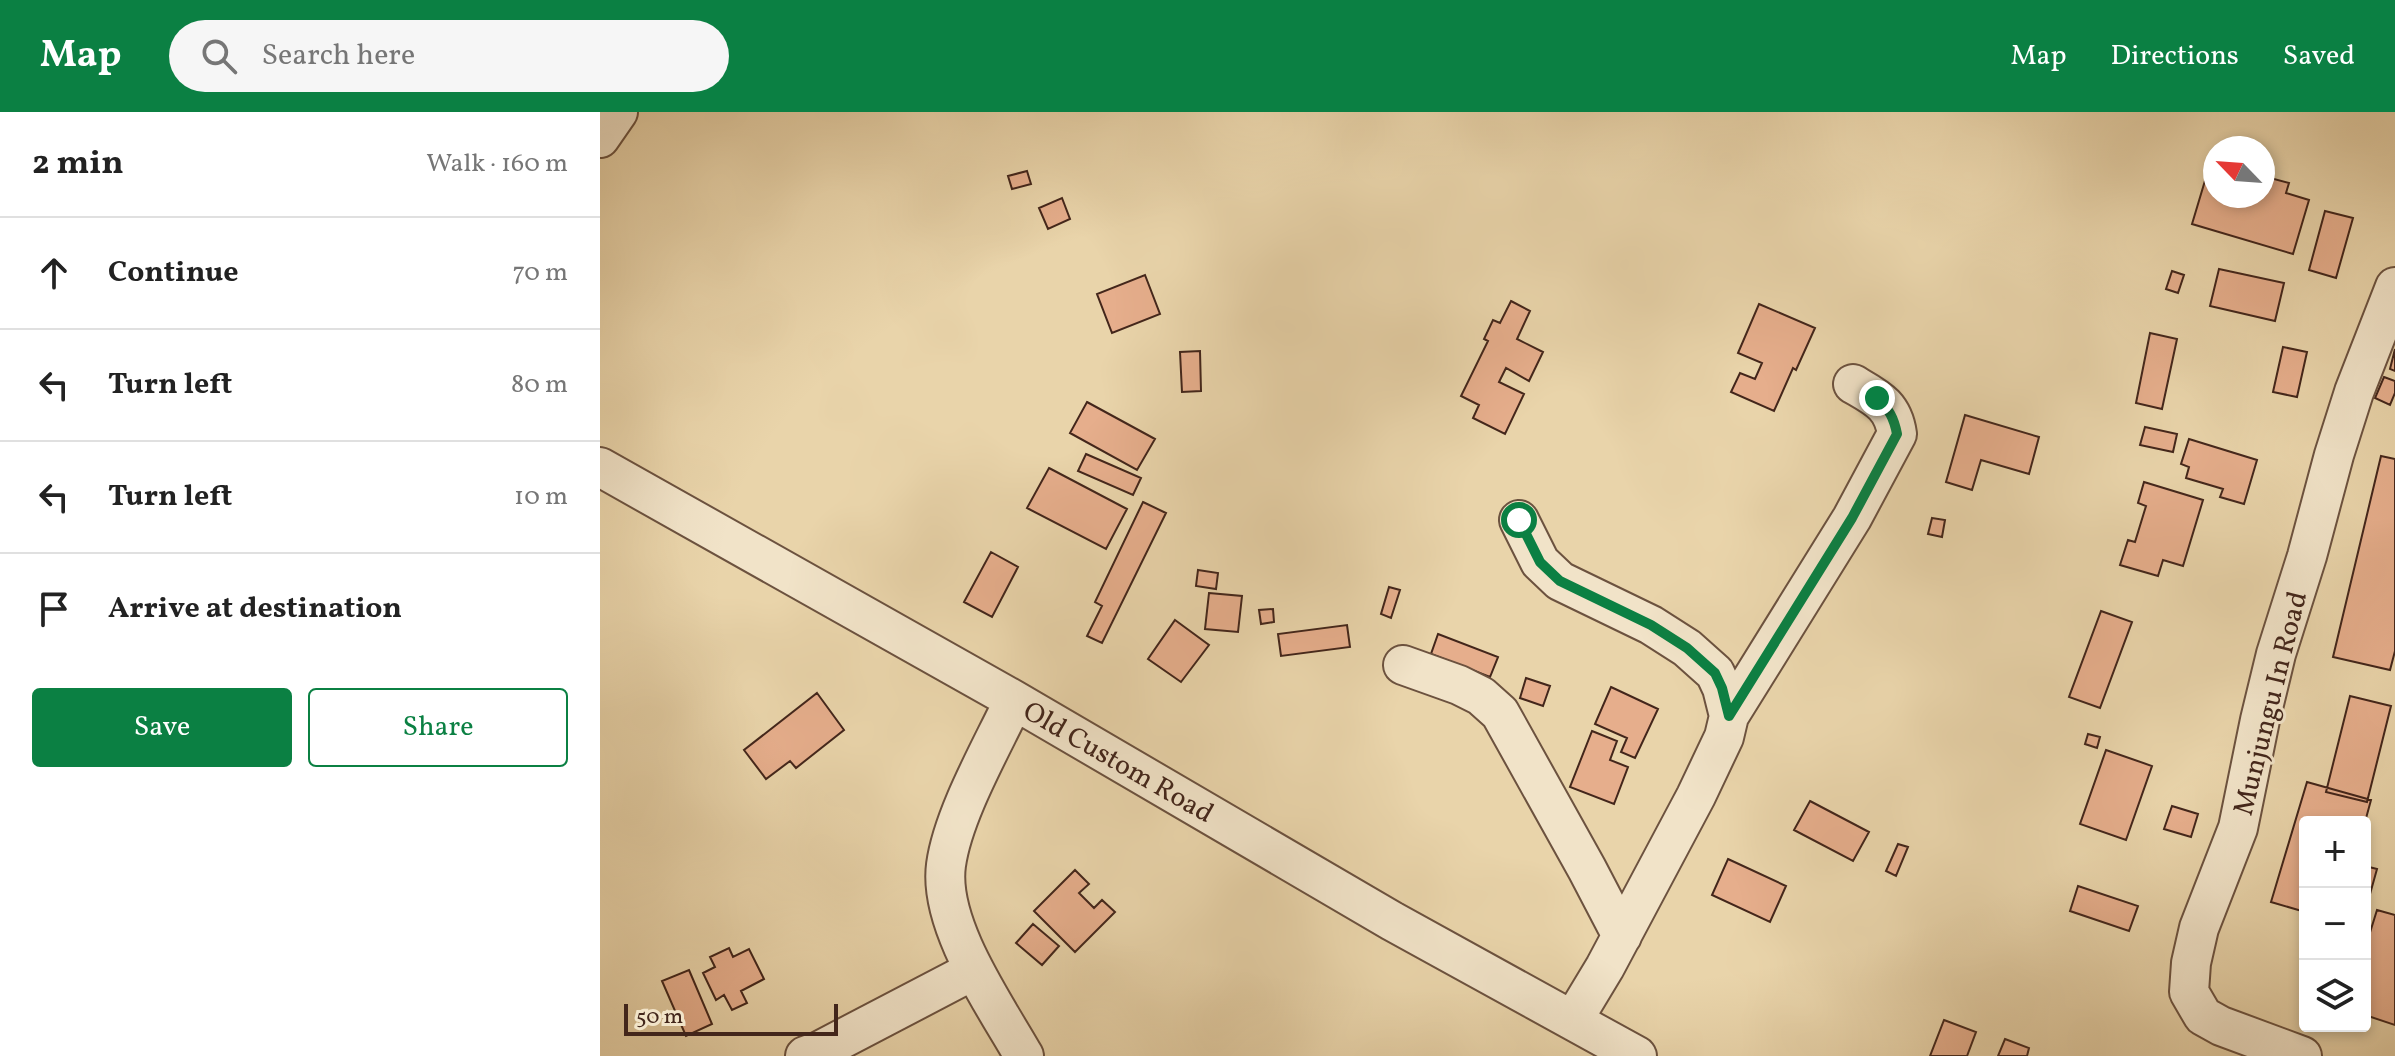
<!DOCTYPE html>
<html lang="en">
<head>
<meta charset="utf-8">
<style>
	body { margin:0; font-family:Vollkorn,serif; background:#f6f6f6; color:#222 }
	.controls { position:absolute; right:24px; bottom:24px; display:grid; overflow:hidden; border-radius:8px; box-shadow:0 4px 12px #0003 }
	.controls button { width:72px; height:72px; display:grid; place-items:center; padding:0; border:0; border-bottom:2px solid #e0e0e0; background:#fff; color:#222; font:40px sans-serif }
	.compass { position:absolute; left:1603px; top:24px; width:72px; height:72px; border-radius:50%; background:#fff; box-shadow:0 4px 12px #0003; rotate:295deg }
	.scale { position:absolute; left:24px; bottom:20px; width:214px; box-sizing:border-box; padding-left:8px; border:4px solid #43261b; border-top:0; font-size:22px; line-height:28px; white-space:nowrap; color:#43261b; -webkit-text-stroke:6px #f1e3c8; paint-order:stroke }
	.stop { position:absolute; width:24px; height:24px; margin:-18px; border:6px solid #0b8043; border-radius:50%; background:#fff }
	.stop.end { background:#0b8043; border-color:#fff; box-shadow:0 2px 8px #0008 }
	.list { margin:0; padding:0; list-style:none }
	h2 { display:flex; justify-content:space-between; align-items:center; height:104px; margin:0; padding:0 32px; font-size:34px }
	h2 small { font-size:26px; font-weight:400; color:#767676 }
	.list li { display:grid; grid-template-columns:52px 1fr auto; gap:24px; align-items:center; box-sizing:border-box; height:112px; padding:0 32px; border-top:2px solid #e0e0e0 }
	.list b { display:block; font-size:30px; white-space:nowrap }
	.list em { font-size:26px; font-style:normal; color:#767676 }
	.actions { display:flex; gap:16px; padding:24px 32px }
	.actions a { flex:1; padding:18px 0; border:2px solid #0b8043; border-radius:8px; text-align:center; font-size:28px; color:#0b8043 }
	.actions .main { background:#0b8043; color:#fff }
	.icon { flex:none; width:44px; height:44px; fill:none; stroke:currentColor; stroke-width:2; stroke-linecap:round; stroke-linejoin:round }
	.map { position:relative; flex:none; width:1795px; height:944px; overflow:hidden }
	header { display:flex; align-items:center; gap:48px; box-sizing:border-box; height:112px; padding:0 40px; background:#0b8043; color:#fff }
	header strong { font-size:38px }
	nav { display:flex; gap:44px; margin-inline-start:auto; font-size:28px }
	.search { width:560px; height:72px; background:#f6f6f6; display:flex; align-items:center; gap:20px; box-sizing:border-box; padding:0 28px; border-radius:44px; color:#767676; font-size:30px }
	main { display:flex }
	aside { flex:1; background:#fff }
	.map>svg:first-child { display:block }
</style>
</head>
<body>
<header>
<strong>Map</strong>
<div class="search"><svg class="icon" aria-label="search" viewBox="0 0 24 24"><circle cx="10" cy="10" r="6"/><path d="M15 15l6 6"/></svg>Search here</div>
<nav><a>Map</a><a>Directions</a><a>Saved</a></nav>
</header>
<main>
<aside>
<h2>2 min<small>Walk · 160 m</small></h2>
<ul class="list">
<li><svg class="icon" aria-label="ahead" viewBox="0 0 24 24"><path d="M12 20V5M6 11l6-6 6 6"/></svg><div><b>Continue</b></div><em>70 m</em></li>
<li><svg class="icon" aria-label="left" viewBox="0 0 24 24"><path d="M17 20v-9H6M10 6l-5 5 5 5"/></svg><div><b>Turn left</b></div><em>80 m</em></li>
<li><svg class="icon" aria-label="left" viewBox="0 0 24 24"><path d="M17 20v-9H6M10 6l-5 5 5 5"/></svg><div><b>Turn left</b></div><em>10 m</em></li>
<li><svg class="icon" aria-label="arrive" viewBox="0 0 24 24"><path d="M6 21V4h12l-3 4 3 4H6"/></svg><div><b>Arrive at destination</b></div></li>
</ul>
<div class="actions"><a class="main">Save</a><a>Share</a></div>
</aside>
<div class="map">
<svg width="1795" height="944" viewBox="0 0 1795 944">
	<rect width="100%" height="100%" fill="#e9d4aa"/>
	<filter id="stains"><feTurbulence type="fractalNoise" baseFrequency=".0025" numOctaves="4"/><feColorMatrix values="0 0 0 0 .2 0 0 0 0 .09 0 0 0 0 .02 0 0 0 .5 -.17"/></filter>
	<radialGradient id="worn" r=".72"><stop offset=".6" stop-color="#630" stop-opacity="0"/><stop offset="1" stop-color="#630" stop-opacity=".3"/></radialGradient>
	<path fill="#e6ae8c" stroke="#43261b" stroke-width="2" d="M427,59L431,72L412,77L408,64Z
		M1607,62L1615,64V84H1663V64L1689,71L1686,81L1709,88L1693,142L1592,112Z
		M462,86L470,107L448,117L439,96Z
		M1725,99L1753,106L1736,166L1709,158Z
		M1619,157L1684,171L1675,209L1610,194Z
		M1572,159L1584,163L1578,181L1566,177Z
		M545,163L560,202L512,221L497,182Z
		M911,189L930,199L917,227L943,240L929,269L906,256L899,270L924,282L905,322L873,306L879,293L861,284L888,229L884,227L893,208L900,211Z
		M1159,192L1215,216L1196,258L1193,256L1174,299L1131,280L1140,261L1155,267L1162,251L1138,241Z
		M1550,221L1577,227L1562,297L1536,291Z
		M1683,235L1707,240L1697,285L1673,280Z
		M1795,237V259L1790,257Z
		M600,239L601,279L582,280L580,240Z
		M1784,265L1795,269V281L1790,293L1775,286Z
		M487,290L555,327L537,358L470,321Z
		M1365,303L1439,325L1429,362L1381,348L1372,378L1346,370Z
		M1545,315L1577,322L1573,340L1540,333Z
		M1589,327L1657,348L1644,392L1620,385L1623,377L1586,366L1589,355L1581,352Z
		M486,342L541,366L533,383L478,359Z
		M1781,344L1795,347V539L1790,558L1733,545Z
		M449,356L527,397L506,437L427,396Z
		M1544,370L1603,388L1583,454L1563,448L1558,464L1520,453L1528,428L1535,430L1546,394L1538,391Z
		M543,390L566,401L502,531L487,524L502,494L495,490Z
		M1332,406L1345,408L1342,425L1328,422Z
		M391,440L418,455L392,505L364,490Z
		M598,458L618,461L616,477L596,474Z
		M789,475L800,478L791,506L781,502Z
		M609,481L642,484L638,520L605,517Z
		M673,497L674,510L661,512L659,498Z
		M1501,499L1532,510L1500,596L1469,585Z
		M575,508L609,533L581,570L548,547Z
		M747,513L750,535L681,544L678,522Z
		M838,522L898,545L890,565L831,542Z
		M926,566L950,574L943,594L920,586Z
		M1011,575L1058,597L1035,646L1021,640L1027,626L995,612Z
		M217,581L244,618L196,656L190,649L166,667L144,638Z
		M1750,584L1791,594L1767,690L1726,680Z
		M992,619L1017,629L1010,648L1028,655L1014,692L970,675Z
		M1488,622L1500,625L1497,636L1485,632Z
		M1506,638L1552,654L1526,728L1480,712Z
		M1707,670L1771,688L1765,710H1705V800L1671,790Z
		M1210,689L1269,720L1253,749L1194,718Z
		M1572,694L1598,702L1591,725L1564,717Z
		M1298,732L1308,735L1296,764L1286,759Z
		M1128,747L1186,774L1170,810L1112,783Z
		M1765,754L1777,757L1765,800Z
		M475,758L489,772L479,781L494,796L502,788L515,800L475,840L434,799Z
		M1478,774L1538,794L1529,819L1470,799Z
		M1777,798L1795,803V913L1765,903V825L1768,827Z
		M433,812L459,834L442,853L416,831Z
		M129,836L133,845L149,837L164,867L141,879L147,891L132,898L124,883L116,888L103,861L115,855L110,845Z
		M89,858L112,912L86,924L62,869Z
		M1344,908L1376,920L1367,944H1330Z
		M1405,927L1429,936L1427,944H1398Z"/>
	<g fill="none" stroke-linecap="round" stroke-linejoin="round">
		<g stroke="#6c523f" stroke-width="42">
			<path id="minor" d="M0,26L18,0
				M0,355L414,588L792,809L1037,944
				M919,408L940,450L960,469L1051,513L1087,536L1115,561L1122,576L1129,604L1124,625L1096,684L1005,855L973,908
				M803,553L859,573L881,584L900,601L987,757L1022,824
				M414,588C392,635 353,702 346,753C338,813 395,893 424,944
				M1129,604L1252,406L1297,322C1293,293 1277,286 1253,272
				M205,944L219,939L374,858
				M1702,944L1621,914L1603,904L1589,880L1591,851L1599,816L1638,716L1660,608L1676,542L1707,444L1734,343L1754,280L1795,175"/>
		</g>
		<use href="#minor" stroke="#f1e3c8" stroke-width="38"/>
	</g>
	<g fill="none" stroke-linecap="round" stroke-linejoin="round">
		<path stroke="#0b8043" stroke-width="10" d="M919,408L940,450L960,469L1051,513L1087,536L1115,561L1122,576L1129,604L1252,406L1297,322C1294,306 1289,297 1277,286"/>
	</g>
	<g text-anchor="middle" stroke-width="6" stroke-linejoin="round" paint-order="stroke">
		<g font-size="28" fill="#43261b" stroke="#f1e3c8">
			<text transform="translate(1669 591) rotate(-76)" y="10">Munjungu In Road</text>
			<text transform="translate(519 649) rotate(30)" y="10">Old Custom Road</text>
		</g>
	</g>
	<rect width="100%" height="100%" filter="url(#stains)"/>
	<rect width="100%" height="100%" fill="url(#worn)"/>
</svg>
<div class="controls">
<button>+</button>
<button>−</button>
<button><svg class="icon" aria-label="layers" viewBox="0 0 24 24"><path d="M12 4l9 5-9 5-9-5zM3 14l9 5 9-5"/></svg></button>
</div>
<svg class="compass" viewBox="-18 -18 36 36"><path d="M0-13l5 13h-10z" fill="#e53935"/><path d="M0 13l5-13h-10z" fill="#767676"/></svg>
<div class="scale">50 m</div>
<div class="stop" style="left:919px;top:408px"></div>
<div class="stop end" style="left:1277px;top:286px"></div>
</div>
</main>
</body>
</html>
